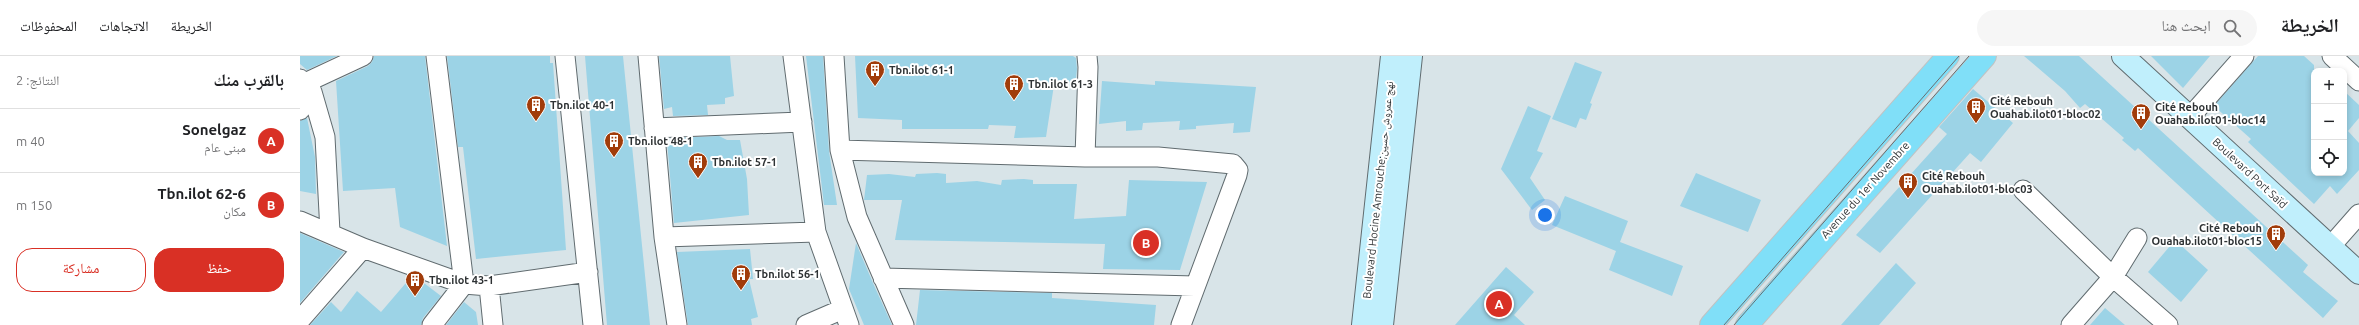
<!DOCTYPE html>
<html lang="ar">
<head>
<meta charset="utf-8">
<style>
	body { margin:0; font-family:Ubuntu,"Noto Naskh Arabic",sans-serif; background:#f6f6f6; color:#202124; direction:rtl }
	.controls { position:absolute; right:12px; top:12px; display:grid; overflow:hidden; border-radius:8px; box-shadow:0 2px 6px #0003 }
	.controls button { width:36px; height:36px; display:grid; place-items:center; padding:0; border:0; border-bottom:1px solid #e0e0e0; background:#fff; color:#202124; font:20px sans-serif }
	.you { position:absolute; left:1245px; top:159px; width:14px; height:14px; margin:-10px; border:3px solid #fff; border-radius:50%; background:#1a73e8; box-shadow:0 0 0 6px #1a73e833 }
	.badge { display:grid; place-items:center; width:26px; height:26px; border-radius:50%; background:#d93025; color:#fff; font-size:13px; font-weight:700 }
	.pin { position:absolute; translate:-50% -50%; border:2px solid #fff; box-shadow:0 1px 4px #0006 }
	.list { margin:0; padding:0; list-style:none }
	h2 { display:flex; justify-content:space-between; align-items:center; height:52px; margin:0; padding:0 16px; font-size:17px }
	h2 small { font-size:13px; font-weight:400; color:#757577 }
	.list li { display:grid; grid-template-columns:26px 1fr auto; gap:12px; align-items:center; box-sizing:border-box; height:64px; padding:0 16px; border-top:1px solid #e0e0e0 }
	.list b { display:block; font-size:15px; white-space:nowrap }
	.list p { margin:0; font-size:13px; white-space:nowrap; color:#757577 }
	.list em { font-size:13px; font-style:normal; color:#757577 }
	.actions { display:flex; gap:8px; padding:12px 16px }
	.actions a { flex:1; padding:9px 0; border:1px solid #d93025; border-radius:16px; text-align:center; font-size:14px; color:#d93025 }
	.actions .main { background:#d93025; color:#fff }
	.icon { flex:none; width:22px; height:22px; fill:none; stroke:currentColor; stroke-width:2; stroke-linecap:round; stroke-linejoin:round }
	.map { position:relative; flex:none; width:2059px; height:269px; overflow:hidden; direction:ltr }
	header { display:flex; align-items:center; gap:24px; box-sizing:border-box; height:56px; padding:0 20px; background:#fff; border-bottom:1px solid #e0e0e0 }
	header strong { font-size:19px }
	nav { display:flex; gap:22px; margin-inline-start:auto; font-size:14px }
	.search { width:280px; height:36px; background:#f6f6f6; display:flex; align-items:center; gap:10px; box-sizing:border-box; padding:0 14px; border-radius:22px; color:#757577; font-size:15px }
	main { display:flex }
	aside { flex:1; background:#fff }
	.map>svg:first-child { display:block }
</style>
</head>
<body>
<header>
<strong>الخريطة</strong>
<div class="search"><svg class="icon" aria-label="search" viewBox="0 0 24 24"><circle cx="10" cy="10" r="6"/><path d="M15 15l6 6"/></svg>ابحث هنا</div>
<nav><a>الخريطة</a><a>الاتجاهات</a><a>المحفوظات</a></nav>
</header>
<main>
<div class="map">
<svg width="2059" height="269" viewBox="0 0 2059 269">
	<rect width="100%" height="100%" fill="#d8e4e8"/>
	<path fill="#9cd3e6" d="M0,0H37L7,14L0,8Z
		M74,0H125L147,190L100,171L95,132L43,135L36,25L68,10L72,6Z
		M147,0H250V7H253L266,194L176,203L163,91H158Z
		M285,0H323L350,269H307Z
		M359,0H430L434,40L425,42V48L407,49L408,59L373,60L372,51L364,53Z
		M506,0H523L529,95L537,149H524Z
		M555,0H773L776,2L777,13L775,31L754,29L746,81L714,82L716,70L689,69L688,73H602V64L558,62Z
		M1724,0H1779L2008,209L2003,216L2038,245L2023,262L1838,92L1835,95L1822,84L1824,82L1785,48L1780,52L1765,35Z
		M1851,0H1910L1883,32Z
		M1958,0H2004L2014,9V117H2044V35L2059,49V62L2048,75L2059,87V114L2037,138L2030,130L2014,148L1948,86L1951,83L1914,50Z
		M1275,6L1302,16L1290,47L1292,48L1286,64L1280,62L1276,72L1252,63Z
		M802,25L855,29V25L956,31L950,76L933,77L934,67L896,70V73L879,74L880,65L843,67L842,74L826,75V65L799,68Z
		M1673,33L1713,67L1681,106L1670,97L1580,197L1556,179L1647,78L1639,71Z
		M1228,50L1251,60L1237,95L1243,97L1230,122L1245,144L1232,154L1201,113Z
		M7,62L15,101L16,138L0,135V65Z
		M419,80L427,84H440L447,123L449,159L374,167L367,85L374,84V82Z
		M637,117L646,118V127L677,125L701,129L702,124L724,123L733,124V128H777L774,163L826,160L829,124L907,126L880,214L803,213L805,188L595,184L602,144H564L567,119L589,118L615,121L616,118Z
		M1396,117L1461,144L1448,176L1380,150Z
		M1265,140L1328,165L1320,186L1383,210L1372,240L1309,214L1316,195L1252,169Z
		M0,177L44,196L0,247Z
		M1875,184L1908,214L1881,246L1848,216Z
		M556,187L573,227L592,269H564L549,233Z
		M450,193L453,223H449L458,261L451,263L452,269H388L377,196Z
		M1596,207L1616,227L1579,269H1541Z
		M1206,211L1234,236L1214,259L1225,269H1155Z
		M111,221L120,224L141,240L123,262L121,269H10L31,246L41,256L57,235L81,256Z
		M620,234L752,237V242L856,249L854,269H616Z
		M164,246L176,256L178,269H146Z
		M1805,252L1825,269H1790Z"/>
	<g fill="none" stroke-linecap="round" stroke-linejoin="round">
		<g stroke="#606b6f" stroke-width="21">
			<path id="minor" d="M265,0L293,269
				M348,0L364,181L377,269
				M493,0L516,176L549,269
				M534,0L540,94L557,161L604,269
				M2032,0L2059,25
				M0,23L12,36L25,81L30,176
				M5,27L63,0
				M0,54L12,36
				M1890,61L1944,0
				M354,72L502,66
				M540,94L785,101H858L933,108L938,114L937,119L881,269
				M785,101L788,11L787,0
				M1723,134L1813,221L1771,269
				M0,165L63,192L164,228L136,0
				M364,181L516,176
				M1837,182L1813,221L1868,269
				M2030,191L2059,158
				M583,222L895,230
				M189,230L193,269
				M0,264L63,192
				M132,269L164,228L189,230L288,216
				M506,269L543,253"/>
		</g>
		<g stroke="#606b6f" stroke-width="24">
			<path id="secondary" d="M1823,0L2059,217
				M1063,269L1092,0
				M1082,269L1111,0"/>
		</g>
		<g stroke="#c0c2c2" stroke-width="24">
			<path id="primary" d="M1411,269L1648,0
				M1447,269L1685,0"/>
		</g>
		<use href="#minor" stroke="#fff" stroke-width="19"/>
		<use href="#secondary" stroke="#c0effc" stroke-width="22"/>
		<use href="#primary" stroke="#80dff8" stroke-width="22"/>
		<path stroke="#686f72" stroke-width="1" d="M1424,269L1659,0
			M1434,269L1669,0"/>
	</g>
	<defs>
		<g id="building-pin" transform="scale(1)"><path d="M0 17L-7.5 6A9.5 9.5 0 1 1 7.5 6Z" fill="#a13c0a" stroke="#fff"/><path d="M-4-6H4V6H1V3H-1V6H-4ZM-2.5-4.3h1.7v1.8h-1.7ZM.8-4.3h1.7v1.8H.8ZM-2.5-1h1.7V.8h-1.7ZM.8-1h1.7V.8H.8Z" fill="#fff"/></g>
	</defs>
	<g fill-rule="evenodd">
		<use href="#building-pin" x="575" y="14"/>
		<use href="#building-pin" x="714" y="28"/>
		<use href="#building-pin" x="236" y="49"/>
		<use href="#building-pin" x="1676" y="51"/>
		<use href="#building-pin" x="1841" y="57"/>
		<use href="#building-pin" x="314" y="85"/>
		<use href="#building-pin" x="398" y="106"/>
		<use href="#building-pin" x="1608" y="126"/>
		<use href="#building-pin" x="1976" y="178"/>
		<use href="#building-pin" x="441" y="218"/>
		<use href="#building-pin" x="115" y="224"/>
	</g>
	<g text-anchor="middle" stroke-width="4" stroke-linejoin="round" paint-order="stroke">
		<g font-size="11" font-weight="bold" fill="#2e3234" stroke="#fff" text-anchor="start">
			<text x="589" y="18">Tbn.ilot 61-1</text>
			<text x="728" y="32">Tbn.ilot 61-3</text>
			<text x="1690" y="49">Cité Rebouh<tspan x="1690" dy="13">Ouahab.ilot01-bloc02</tspan></text>
			<text x="250" y="53">Tbn.ilot 40-1</text>
			<text x="1855" y="55">Cité Rebouh<tspan x="1855" dy="13">Ouahab.ilot01-bloc14</tspan></text>
			<text x="328" y="89">Tbn.ilot 48-1</text>
			<text x="412" y="110">Tbn.ilot 57-1</text>
			<text x="1622" y="124">Cité Rebouh<tspan x="1622" dy="13">Ouahab.ilot01-bloc03</tspan></text>
			<text x="1962" y="176" text-anchor="end">Cité Rebouh<tspan x="1962" dy="13">Ouahab.ilot01-bloc15</tspan></text>
			<text x="455" y="222">Tbn.ilot 56-1</text>
			<text x="129" y="228">Tbn.ilot 43-1</text>
		</g>
		<g font-size="11" fill="#2e3234" stroke="#fff">
			<text transform="translate(1950 117) rotate(43)" y="4">Boulevard Port Saïd</text>
			<text transform="translate(1078 134) rotate(-84)" y="4">Boulevard Hocine Amrouche;نهج عمروش حسين</text>
			<text transform="translate(1565 134) rotate(-48)" y="4">Avenue du 1er Novembre</text>
		</g>
	</g>
</svg>
<div class="controls">
<button>+</button>
<button>−</button>
<button><svg class="icon" aria-label="locate" viewBox="0 0 24 24"><circle cx="12" cy="12" r="6"/><path d="M12 2v4M12 18v4M2 12h4M18 12h4"/></svg></button>
</div>
<div class="you"></div>
<div class="pin badge" style="left:1199px;top:248px">A</div>
<div class="pin badge" style="left:846px;top:187px">B</div>
</div>
<aside>
<h2>بالقرب منك<small>النتائج: 2</small></h2>
<ul class="list">
<li><span class="badge">A</span><div><b>Sonelgaz</b><p>مبنى عام</p></div><em>40 m</em></li>
<li><span class="badge">B</span><div><b>Tbn.ilot 62-6</b><p>مكان</p></div><em>150 m</em></li>
</ul>
<div class="actions"><a class="main">حفظ</a><a>مشاركة</a></div>
</aside>
</main>
</body>
</html>
